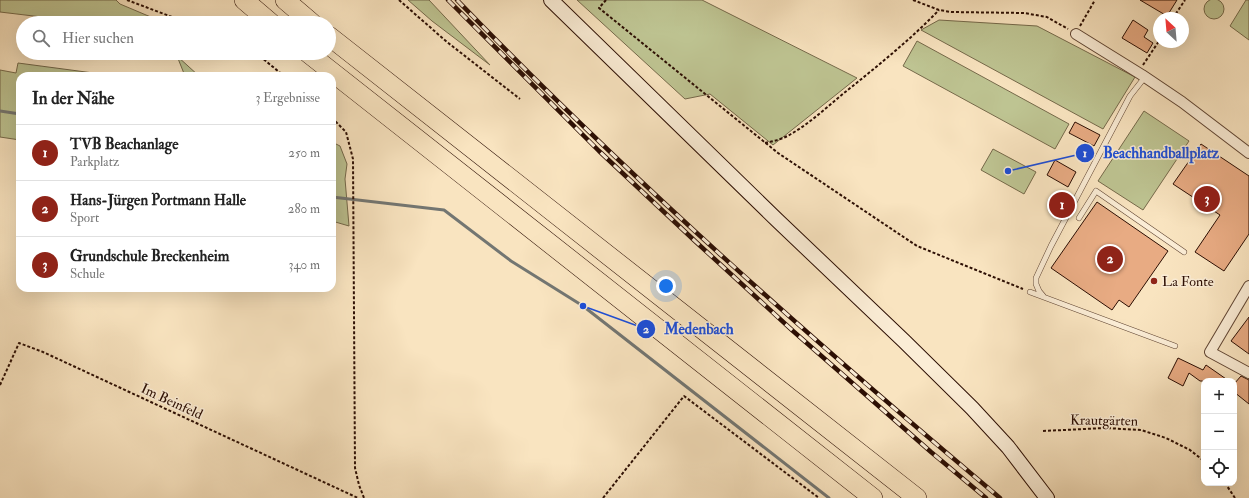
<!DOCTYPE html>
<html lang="de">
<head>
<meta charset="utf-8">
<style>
	body { margin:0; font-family:"IM FELL Double Pica",serif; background:#f6f6f6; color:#222 }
	.controls { position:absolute; right:12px; bottom:12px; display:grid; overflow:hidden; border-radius:8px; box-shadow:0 4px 16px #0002 }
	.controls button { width:36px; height:36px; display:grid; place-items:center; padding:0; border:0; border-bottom:1px solid #e0e0e0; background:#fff; color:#222; font:20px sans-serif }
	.compass { position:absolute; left:1153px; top:12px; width:36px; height:36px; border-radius:50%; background:#fff; box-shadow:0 4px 16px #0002; rotate:334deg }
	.you { position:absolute; left:666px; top:286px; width:14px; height:14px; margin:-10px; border:3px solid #fff; border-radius:50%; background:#1a73e8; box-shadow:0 0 0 6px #1a73e833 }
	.badge { display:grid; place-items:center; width:26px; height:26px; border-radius:50%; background:#8f2418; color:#fff; font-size:13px; font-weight:700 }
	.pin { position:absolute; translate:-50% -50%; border:2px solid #fff; box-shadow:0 1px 4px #0006 }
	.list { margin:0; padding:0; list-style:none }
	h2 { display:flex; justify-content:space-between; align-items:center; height:52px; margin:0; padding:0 16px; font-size:17px }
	h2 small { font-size:13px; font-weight:400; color:#767676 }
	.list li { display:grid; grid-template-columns:26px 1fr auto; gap:12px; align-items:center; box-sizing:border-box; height:56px; padding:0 16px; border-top:1px solid #e0e0e0 }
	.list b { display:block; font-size:15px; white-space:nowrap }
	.list p { margin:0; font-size:13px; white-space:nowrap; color:#767676 }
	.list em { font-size:13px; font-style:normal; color:#767676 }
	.icon { flex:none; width:22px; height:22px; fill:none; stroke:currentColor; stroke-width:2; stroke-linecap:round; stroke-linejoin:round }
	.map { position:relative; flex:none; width:1249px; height:498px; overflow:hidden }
	.search { position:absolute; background:#fff; box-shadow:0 4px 16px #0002; left:16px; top:16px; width:320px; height:44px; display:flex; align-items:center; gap:10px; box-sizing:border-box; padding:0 14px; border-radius:22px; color:#767676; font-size:15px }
	.panel { position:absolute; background:#fff; box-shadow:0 4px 16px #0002; left:16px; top:72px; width:320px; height:220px; border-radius:12px }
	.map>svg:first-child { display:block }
</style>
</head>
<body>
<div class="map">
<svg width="1249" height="498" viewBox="0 0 1249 498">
	<rect width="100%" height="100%" fill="#f9e4c0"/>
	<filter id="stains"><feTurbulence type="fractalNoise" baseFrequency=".005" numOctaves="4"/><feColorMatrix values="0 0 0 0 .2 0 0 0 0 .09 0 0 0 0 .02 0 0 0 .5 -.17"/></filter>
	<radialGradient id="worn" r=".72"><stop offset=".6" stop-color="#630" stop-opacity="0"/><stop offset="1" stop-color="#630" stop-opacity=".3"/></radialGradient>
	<path fill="#bec492" stroke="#75694a" d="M1204 9a10 10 0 1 1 20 0a10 10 0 1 1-20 0Z
		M0,0H116L120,4L165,23H92L0,12Z
		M408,0H429L490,65L432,21Z
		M577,0H702L857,78L773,145L710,94L685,99Z
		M1246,0H1249V40L1230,26Z
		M939,20L1037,26L1135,77L1103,129L921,30Z
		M917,41L1069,124L1055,149L903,66Z
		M177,56L199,76H185Z
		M18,63L116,76H20V140L0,137V70L16,73Z
		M1144,111L1189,141L1143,210L1098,181Z
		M332,142L340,146L347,164L345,179L349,226L332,221Z
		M993,149L1036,172L1024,194L981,170Z"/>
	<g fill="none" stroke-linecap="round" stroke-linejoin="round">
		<path stroke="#737672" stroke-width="3" d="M0,111L20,114
			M332,197L444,210L511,261L583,306L829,498"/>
	</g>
	<path fill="#e8ab83" stroke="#2c0e03" d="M1140,0H1177L1167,16Z
		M1133,20L1148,30L1144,37L1153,43L1147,53L1122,38Z
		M1075,122L1100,135L1094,146L1069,133Z
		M1201,144L1249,176V234L1224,271L1195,252L1220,215L1173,184Z
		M1055,160L1076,172L1068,187L1047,175Z
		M1097,202L1168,251L1129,307L1119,300L1112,310L1051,268Z
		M1249,317V354L1231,341Z
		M1178,358L1203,370L1206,365L1229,381H1200L1189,373L1183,386L1168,378Z
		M1241,376L1249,380V404L1234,392V384Z"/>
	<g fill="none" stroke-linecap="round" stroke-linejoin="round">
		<g stroke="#5f4432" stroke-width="6">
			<path id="lane" d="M1079,218L1096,191L1184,252
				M1030,292L1175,346
				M1044,297L1039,291L1036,284V278L1051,246L1130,96L1145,77"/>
		</g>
		<g stroke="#5f4432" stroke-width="12">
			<path id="street" d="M1076,34L1142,75L1182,102L1249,153
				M1249,286L1210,352L1249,373"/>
		</g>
		<g stroke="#2c0e03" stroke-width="16">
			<path id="secondary" d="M551,0L777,220L904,341L972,408L1008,447L1047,498"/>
		</g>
		<g stroke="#2c0e03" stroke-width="20">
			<path id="highway" d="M244,0L271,23
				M285,0L312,23
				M329,36L917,498
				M308,53L873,498"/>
		</g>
		<path stroke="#2c0e03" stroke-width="2" stroke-dasharray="3 2" stroke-linecap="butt" d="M127,0L188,23
			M399,0L447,42L520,99
			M606,0L599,8L778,153L917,246L1023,289
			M913,0L939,10L951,12L1024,13L1047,17L1068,29
			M1173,18L1185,0
			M1080,26L1095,0
			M256,53L284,76
			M1143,65L1159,41
			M332,118L346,132L353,159L355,468L359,485L364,498
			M765,143C774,141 783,139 791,134C812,122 830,104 849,89C880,64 911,39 939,10
			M0,385L19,343L43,352L358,498
			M1043,431L1105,428L1141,430L1166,438L1190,450L1204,461
			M1225,483L1235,498
			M603,498L684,396L819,498"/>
		<use href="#lane" stroke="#fbedd6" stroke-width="5"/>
		<use href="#street" stroke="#fbedd6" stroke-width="10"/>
		<use href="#secondary" stroke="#fbedd6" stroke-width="14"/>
		<use href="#highway" stroke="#f9e4c0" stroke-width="19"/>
		<g stroke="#2c0e03" stroke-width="4.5">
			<path id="rail" d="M448,0L599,151L696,242L793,331L931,452L986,498
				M457,0C628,177 812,340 1000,498"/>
		</g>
		<use href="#rail" stroke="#fbedd6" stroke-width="3" stroke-dasharray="9" stroke-linecap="butt"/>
	</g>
	<circle fill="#8f2418" stroke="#fbedd6" stroke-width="1.5" cx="1154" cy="281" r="4"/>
	<g text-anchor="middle" stroke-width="3" stroke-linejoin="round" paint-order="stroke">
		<g font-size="14" fill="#2c0e03" stroke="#fbedd6" text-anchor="start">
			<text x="1162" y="286">La Fonte</text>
		</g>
		<g font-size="14" fill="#2c0e03" stroke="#fbedd6">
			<text transform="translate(172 401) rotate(25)" y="5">Im Beinfeld</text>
			<text transform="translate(1104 420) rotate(1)" y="5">Krautgärten</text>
		</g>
	</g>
	<path fill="none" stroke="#1d4ed8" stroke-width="1.5" d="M1008 171L1085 153M583 306L646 329"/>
	<g fill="#1d4ed8" stroke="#fbedd6" stroke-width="1.5">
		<circle cx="1008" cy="171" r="4"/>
		<circle cx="583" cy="306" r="4"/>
		<circle cx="1085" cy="153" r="10"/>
		<circle cx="646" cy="329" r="10"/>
	</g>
	<g font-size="12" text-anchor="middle" font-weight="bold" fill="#fff">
		<text x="1085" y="157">1</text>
		<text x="646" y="333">2</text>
	</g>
	<g font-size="15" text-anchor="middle" font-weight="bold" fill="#1d4ed8" stroke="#fbedd6" stroke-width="3" stroke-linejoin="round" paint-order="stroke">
		<text x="1161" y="158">Beachhandballplatz</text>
		<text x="699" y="334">Medenbach</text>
	</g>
	<rect width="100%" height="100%" filter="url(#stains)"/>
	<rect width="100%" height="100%" fill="url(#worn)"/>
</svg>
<div class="controls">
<button>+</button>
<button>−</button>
<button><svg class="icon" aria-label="locate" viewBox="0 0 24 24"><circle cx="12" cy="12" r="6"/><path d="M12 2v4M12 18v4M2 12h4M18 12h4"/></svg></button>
</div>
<svg class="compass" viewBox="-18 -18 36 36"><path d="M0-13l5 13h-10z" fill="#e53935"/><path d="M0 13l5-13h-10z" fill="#767676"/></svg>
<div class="you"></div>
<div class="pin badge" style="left:1062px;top:205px">1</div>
<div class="pin badge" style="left:1110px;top:259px">2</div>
<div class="pin badge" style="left:1207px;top:199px">3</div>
<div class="search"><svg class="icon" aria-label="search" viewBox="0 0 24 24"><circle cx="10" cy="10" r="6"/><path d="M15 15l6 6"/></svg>Hier suchen</div>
<section class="panel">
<h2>In der Nähe<small>3 Ergebnisse</small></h2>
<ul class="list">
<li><span class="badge">1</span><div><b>TVB Beachanlage</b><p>Parkplatz</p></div><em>250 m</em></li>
<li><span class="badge">2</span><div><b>Hans-Jürgen Portmann Halle</b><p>Sport</p></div><em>280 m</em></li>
<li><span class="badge">3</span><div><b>Grundschule Breckenheim</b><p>Schule</p></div><em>340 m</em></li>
</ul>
</section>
</div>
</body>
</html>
